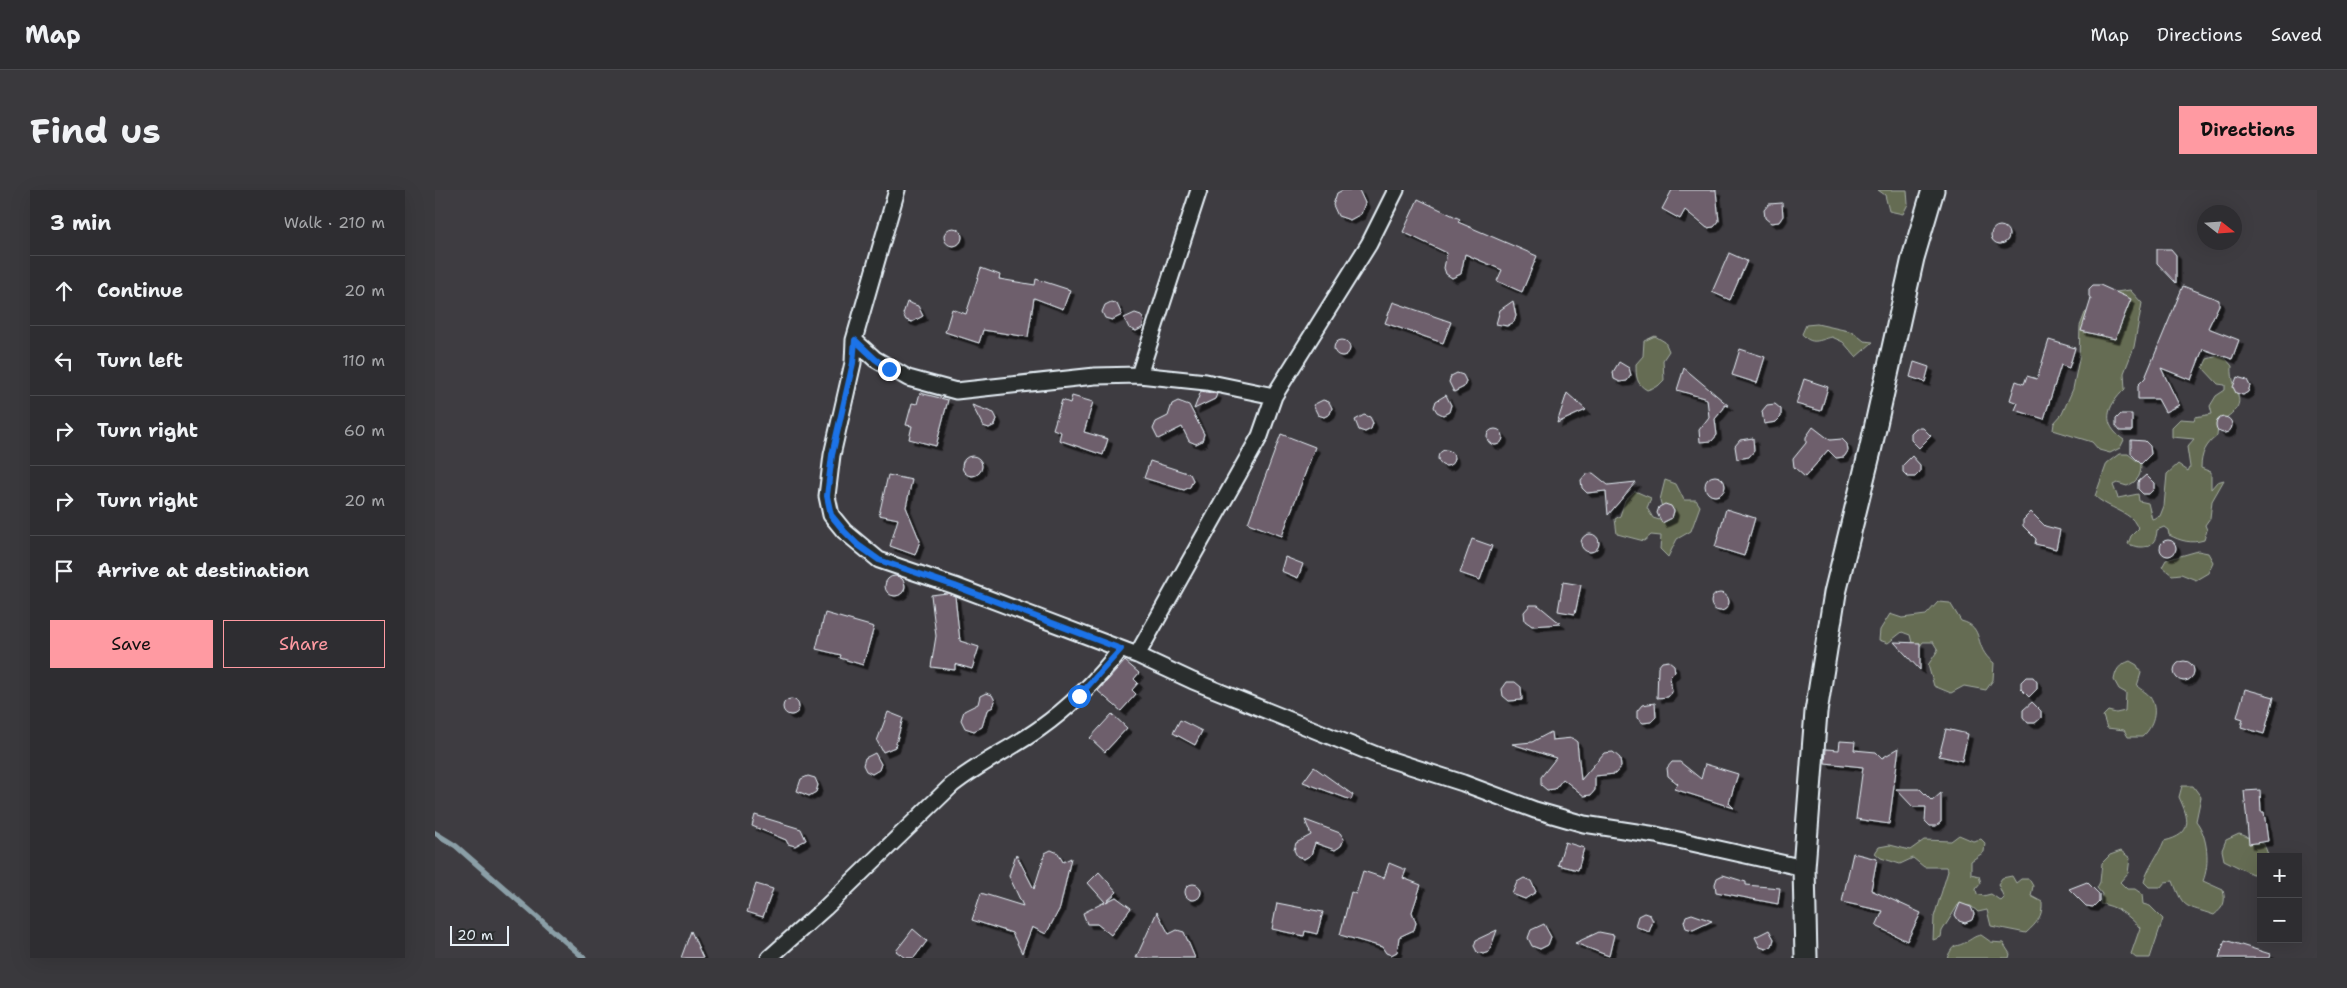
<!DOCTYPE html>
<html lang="en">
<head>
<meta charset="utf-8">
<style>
	body { margin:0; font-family:"Shantell Sans",sans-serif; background:#3a393d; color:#f1f3f6 }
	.controls { position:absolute; right:15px; bottom:15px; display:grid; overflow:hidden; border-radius:0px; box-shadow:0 5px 20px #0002 }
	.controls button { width:45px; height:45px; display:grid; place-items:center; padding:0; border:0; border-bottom:1px solid #49494d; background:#2e2d31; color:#f1f3f6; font:25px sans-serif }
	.compass { position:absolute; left:1762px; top:15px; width:45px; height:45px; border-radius:50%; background:#2e2d31; box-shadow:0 5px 20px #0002; rotate:107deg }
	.scale { position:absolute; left:15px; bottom:12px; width:59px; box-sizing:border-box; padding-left:5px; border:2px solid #e8f1f8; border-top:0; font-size:14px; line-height:18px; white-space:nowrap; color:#e8f1f8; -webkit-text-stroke:4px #2a2d2e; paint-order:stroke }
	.stop { position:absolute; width:15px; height:15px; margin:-11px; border:4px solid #1a73e8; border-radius:50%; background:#fff }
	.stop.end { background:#1a73e8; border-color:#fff; box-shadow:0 1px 5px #0008 }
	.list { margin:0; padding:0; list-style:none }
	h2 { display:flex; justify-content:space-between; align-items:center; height:65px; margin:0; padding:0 20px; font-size:21px }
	h2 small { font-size:16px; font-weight:400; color:#a7a8ab }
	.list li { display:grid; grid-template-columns:32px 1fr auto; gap:15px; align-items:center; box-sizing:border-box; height:70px; padding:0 20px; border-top:1px solid #49494d }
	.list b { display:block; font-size:19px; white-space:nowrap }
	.list em { font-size:16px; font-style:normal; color:#a7a8ab }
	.actions { display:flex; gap:10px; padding:15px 20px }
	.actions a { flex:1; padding:11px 0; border:1px solid #ff9aa2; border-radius:0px; text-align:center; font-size:18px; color:#ff9aa2 }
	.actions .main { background:#ff9aa2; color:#111 }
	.icon { flex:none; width:28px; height:28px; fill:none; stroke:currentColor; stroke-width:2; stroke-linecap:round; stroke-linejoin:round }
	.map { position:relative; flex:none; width:1882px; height:768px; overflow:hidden; border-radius:0px }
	header { display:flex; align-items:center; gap:30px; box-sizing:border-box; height:70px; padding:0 25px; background:#2e2d31; border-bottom:1px solid #49494d }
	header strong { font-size:24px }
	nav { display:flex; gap:28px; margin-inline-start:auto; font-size:18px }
	.intro { display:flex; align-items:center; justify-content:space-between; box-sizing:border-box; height:120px; padding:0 30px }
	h1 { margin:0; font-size:35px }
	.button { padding:12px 22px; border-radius:0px; background:#ff9aa2; color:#111; font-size:18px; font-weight:700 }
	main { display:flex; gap:30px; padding:0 30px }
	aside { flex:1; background:#2e2d31; border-radius:0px; box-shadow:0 5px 20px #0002 }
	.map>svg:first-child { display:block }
</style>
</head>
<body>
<header>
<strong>Map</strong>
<nav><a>Map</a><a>Directions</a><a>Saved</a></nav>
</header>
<div class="intro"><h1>Find us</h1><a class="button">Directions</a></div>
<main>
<aside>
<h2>3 min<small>Walk · 210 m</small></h2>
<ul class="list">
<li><svg class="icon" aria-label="ahead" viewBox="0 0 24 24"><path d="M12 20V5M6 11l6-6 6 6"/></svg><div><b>Continue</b></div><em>20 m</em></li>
<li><svg class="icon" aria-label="left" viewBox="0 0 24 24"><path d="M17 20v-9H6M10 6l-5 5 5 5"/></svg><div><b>Turn left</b></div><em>110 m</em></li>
<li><svg class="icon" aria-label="right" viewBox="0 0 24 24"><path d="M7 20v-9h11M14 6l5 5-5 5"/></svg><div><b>Turn right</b></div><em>60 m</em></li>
<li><svg class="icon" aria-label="right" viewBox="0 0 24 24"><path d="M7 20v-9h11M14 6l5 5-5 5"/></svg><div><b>Turn right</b></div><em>20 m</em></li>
<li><svg class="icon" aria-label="arrive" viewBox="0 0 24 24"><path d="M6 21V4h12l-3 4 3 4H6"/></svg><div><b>Arrive at destination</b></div></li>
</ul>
<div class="actions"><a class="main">Save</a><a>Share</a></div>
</aside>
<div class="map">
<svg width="1882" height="768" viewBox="0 0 1882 768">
	<defs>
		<filter id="shadow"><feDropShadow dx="4.5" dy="4.5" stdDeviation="0" flood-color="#0009"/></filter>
	</defs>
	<rect width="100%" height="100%" fill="#3e3c41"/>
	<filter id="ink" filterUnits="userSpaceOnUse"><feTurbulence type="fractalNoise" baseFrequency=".02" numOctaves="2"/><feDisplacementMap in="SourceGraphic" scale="10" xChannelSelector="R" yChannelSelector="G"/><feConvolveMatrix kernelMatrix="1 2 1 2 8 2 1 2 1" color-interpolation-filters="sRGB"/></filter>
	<g filter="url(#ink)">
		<path fill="#656c52" stroke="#a6aea5" d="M1443,0H1472L1473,14L1468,24L1454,21L1450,5Z
			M1695,100L1707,113L1699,157L1689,183L1690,199C1671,217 1666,234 1689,250L1685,258L1675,263L1664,260L1657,252L1618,240L1619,233L1627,224L1638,199L1644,169L1645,136L1650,123L1681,102Z
			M1382,134L1418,142L1429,151L1438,152L1421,167L1408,152L1397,147C1384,150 1377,156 1367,144L1371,135Z
			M1220,146L1230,152L1234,161L1228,170L1229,190L1223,196L1212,200C1201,194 1201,186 1201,174L1208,166L1209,151Z
			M1783,166L1791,169L1797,176C1795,207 1821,210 1783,233L1782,246C1771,254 1766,264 1766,278L1776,282V299L1782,292L1789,290L1777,311L1775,328L1770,335L1772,340L1769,350C1756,354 1746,351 1734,345L1733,340L1729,337L1722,340C1721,358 1708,360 1693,354L1696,346L1704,338C1700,335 1700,331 1696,328C1685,319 1670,316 1660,306L1672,273L1684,264H1693L1706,274C1706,286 1703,291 1692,296L1682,293L1678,295L1683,308L1703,304L1704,311L1713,313L1717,329L1725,326L1729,316L1732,284L1743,274L1753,281L1755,277L1752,257L1759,249L1737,247V237L1745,229L1759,230L1760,227L1777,224L1775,216L1781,206L1790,200V195L1783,194L1768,178L1772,169Z
			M1230,290L1241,294L1249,310H1261L1265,316L1256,341L1242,349L1233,367L1225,359L1226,346L1216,345L1209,351L1182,344L1180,329L1185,326L1190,310L1200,301L1216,308L1212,318L1218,328L1231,332L1225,310Z
			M1763,361L1773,363L1778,372L1773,383L1761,390L1746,384L1737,385L1727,377L1731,370Z
			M1503,412L1515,413L1526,431C1551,437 1537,457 1559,473L1558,490L1551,500L1529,496L1516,503L1499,496L1493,475L1503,460L1498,452H1488L1485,456L1477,453L1475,445L1467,442L1453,453L1444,450L1445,440L1455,424L1467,428L1491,425Z
			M1695,471L1702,475L1706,483L1702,496C1706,500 1713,503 1715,507C1724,520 1718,538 1707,547H1693L1689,540L1672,538L1668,526L1673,521L1681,523L1690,521L1691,503L1684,499L1679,490C1681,479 1684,475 1695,471Z
			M1747,596H1758L1766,607L1761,631C1773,646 1775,674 1768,691L1788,700C1791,712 1789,717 1779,725C1751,715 1749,721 1738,691L1730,692L1726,697H1714L1709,692C1713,677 1723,666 1729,651C1759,644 1754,629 1744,607Z
			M1804,644C1814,646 1819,653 1829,654L1834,667H1826V683L1817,684L1789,670L1787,660L1791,650Z
			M1524,645L1538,651L1546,649L1550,653L1549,662L1536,671V684L1544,686L1546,693L1541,699L1542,704L1548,706L1556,704L1566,711L1569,708L1563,694L1567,688L1577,686L1581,693L1586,689H1594L1598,696L1596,706L1607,712C1608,726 1602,733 1591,743L1556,736L1552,720L1543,722L1536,716L1523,715L1507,741L1506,747L1498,750L1499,727L1513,681L1511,677H1489L1478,668L1465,674L1446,668L1440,663L1444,657L1455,655L1475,660L1489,650L1516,651Z
			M1686,661L1695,668L1693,683L1685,692L1692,699H1700L1707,704L1708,714L1715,716L1728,729L1715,768H1701L1696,764L1705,738C1695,726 1680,715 1665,714L1667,704L1662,698L1665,692L1667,673L1675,665Z
			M1546,745L1556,752L1568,753L1575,764L1574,768H1512C1520,751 1519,759 1531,752C1537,749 1539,746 1546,745Z"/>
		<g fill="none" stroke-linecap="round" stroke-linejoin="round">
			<path stroke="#8b9fa7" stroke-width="5.5" d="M0,643L21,656L149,768"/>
		</g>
		<path fill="#6e5f6c" stroke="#e8f1f8" filter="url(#shadow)" d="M908,0H924L930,13L926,24L915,30L903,26L898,15L902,3Z
			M1237,0H1281L1284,31L1279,37L1272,38L1250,20L1245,29L1227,19Z
			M983,9L1025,29L1023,32L1102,66L1087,102L1062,91L1067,80L1030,64L1026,84L1017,88L1011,84L1009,78L1012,63L968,42Z
			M1347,13L1348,26L1344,32L1336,33L1330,28L1329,20L1334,14Z
			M1556 45a9 9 0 1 1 18 0a9 9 0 1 1-18 0Z
			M509 47a9 9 0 1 1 18 0a9 9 0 1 1-18 0Z
			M1722,59H1736L1741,65V93L1722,73Z
			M1294,63L1312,71L1295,110L1277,102Z
			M546,78L565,85L564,89L600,95L601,89L635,100L628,119L599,108L593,147L548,140L544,153L510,142L517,119L531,124Z
			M1658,95H1665L1696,109L1680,149L1646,141L1656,109L1654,106V99Z
			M1748,96L1784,110V115L1773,138L1804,150L1797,169L1768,159L1756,190L1726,178L1744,215L1730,222L1723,209H1703V195L1710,188Z
			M1078,111L1081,126L1079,132L1072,136L1061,134L1065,120Z
			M472,112L483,116L488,126L477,132L471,130L468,124Z
			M676,112L682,114L687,125L677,130L670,128L667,122L670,115Z
			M958,112L1016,132L1008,153L950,133Z
			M700,123L706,125L709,131L707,138L701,141L694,138L689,128Z
			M899 158a8 8 0 1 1 16 0a8 8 0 1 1-16 0Z
			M1614,150L1640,158L1634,178L1626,175L1609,229L1580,220L1583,213L1575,210L1581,191L1589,194L1592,186L1602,189Z
			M1305,159L1330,167L1322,193L1297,185Z
			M1184,172L1194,178L1196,185L1192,191L1185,192L1179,189L1178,182Z
			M1479,172L1494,177L1490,192L1475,187Z
			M1249,178L1294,216L1289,215V218L1280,229L1282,245L1277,251L1265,252L1264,240L1274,227L1272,209L1242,200Z
			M1022,183L1028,185L1031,191L1029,197L1019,202L1014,192L1016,186Z
			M1802,187L1812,190L1815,196L1813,202L1808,205L1801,203L1798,197Z
			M1369,189L1393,197L1386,221L1361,214Z
			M766,201L782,204L780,209L759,219Z
			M485,203L513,210L501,256L474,249L477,236L471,235L477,213L482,214Z
			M1132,203L1151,220L1122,233Z
			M1011,205L1016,215L1014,222L1008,225L1002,222L999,217L1001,211Z
			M637,206L658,212L649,242L673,249L668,265L624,250L626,242L618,239L627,210L635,213Z
			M888,210L894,212L897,218L895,224L889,227L883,225L878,215Z
			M743,211L754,215L769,244L767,251L761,254L754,251L747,237L723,249L718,239L721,232L733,226L737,214Z
			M1340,214L1346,219V227L1341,232L1329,234L1327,221L1332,215Z
			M537,215L559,223L562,229L560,235L554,238L548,236Z
			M1686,224H1697V241H1685L1681,236V229Z
			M929,225L935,227L938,233L936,239L930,242L924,240L920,230Z
			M1781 235a8 8 0 1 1 16 0a8 8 0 1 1-16 0Z
			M1378,237L1395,250L1407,249L1412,254L1413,261L1409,267L1401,268L1393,260L1370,287L1359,277L1358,269L1371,253V247Z
			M1481,238H1488L1496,246L1484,258L1476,250V243Z
			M1052 247a8 8 0 1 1 16 0a8 8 0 1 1-16 0Z
			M846,244L880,257L847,346L813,333Z
			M1318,248L1319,261L1314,267L1302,269L1300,256L1305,250Z
			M1696,250L1710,251L1715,256L1716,264L1706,274L1696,264Z
			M1003 268a8 8 0 1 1 16 0a8 8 0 1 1-16 0Z
			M1477,266L1485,275V282L1480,287H1473L1468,282V275Z
			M527 276a10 10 0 1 1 20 0a10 10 0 1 1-20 0Z
			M715,271L755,284L758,290L755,297L749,300L709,288Z
			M1158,283L1173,295L1201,292L1173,325L1171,301L1152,303L1147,298L1146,290L1151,284Z
			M453,285L477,290L471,317L485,351L480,365L455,356L463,329L444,325Z
			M1711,285L1719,293V299L1714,304H1708L1703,299V292Z
			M1270 296a10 10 0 1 1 20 0a10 10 0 1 1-20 0Z
			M1230,314L1236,316L1239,321L1237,328L1227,333L1222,323L1224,317Z
			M1291,319L1320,328L1309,366L1280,357Z
			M1596,322L1610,336L1625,340L1621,359L1600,354L1601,349L1588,336V330Z
			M1146 353a9 9 0 1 1 18 0a9 9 0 1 1-18 0Z
			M1037,349L1057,356L1045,390L1025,383Z
			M1725 358a8 8 0 1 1 16 0a8 8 0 1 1-16 0Z
			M850,367L868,374L863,388L846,381Z
			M450 396a10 10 0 1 1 20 0a10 10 0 1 1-20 0Z
			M1128,392L1146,395L1140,424L1123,421Z
			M1276 412a9 9 0 1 1 18 0a9 9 0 1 1-18 0Z
			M512,403L520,406L525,451L544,457L537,479L520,474V480L496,477L501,446L496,405Z
			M1095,415H1103L1126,434L1097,436L1090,431L1089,422Z
			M390,423L439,437L428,475L405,468L406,465L381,459Z
			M1459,452L1485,453V480Z
			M1739 481a10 10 0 1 1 20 0a10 10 0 1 1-20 0Z
			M690,471L704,483L699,489L703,493L697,500L701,504L686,521L663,501Z
			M1234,471L1239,475L1240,482L1235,487L1237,502L1233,507L1222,508L1223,477L1227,472Z
			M1591,487H1598L1602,492V499L1594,507L1586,499V492Z
			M1072,492H1080L1086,497L1087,510L1074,511L1068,506L1067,499Z
			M1810,499L1839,507L1829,544L1806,537L1808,529L1802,527Z
			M551,503L557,505L560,511L558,517L552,520L547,537L539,541L530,538L526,530L529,521L543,514L545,506Z
			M348 517a8 8 0 1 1 16 0a8 8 0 1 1-16 0Z
			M1597,512L1606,521V528L1600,533H1593L1588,527V520Z
			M1220,513L1221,527L1216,532L1208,533L1202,528V521L1207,515Z
			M453,522L468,528L460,557L448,562L442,551Z
			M677,524L692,538L670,562L655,548Z
			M745,530L767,541L760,555L738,543Z
			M1511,539L1533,544L1527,571L1504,566Z
			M1116,542L1117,550L1137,548L1142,552L1146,590L1169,563L1178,562L1185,568L1186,577L1180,584L1160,586V600L1156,605L1149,606L1128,589L1120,599L1112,600L1106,595V587L1121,568L1077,554L1097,552Z
			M1405,551L1420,552L1419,560L1441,562L1447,568L1464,558L1454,634L1421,629L1428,577L1390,573L1391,559L1404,560Z
			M440,563L446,574L444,580L437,584L431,581L428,575L430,568Z
			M1237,572H1245L1266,589L1270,574L1303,584L1294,613L1299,618L1239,599L1243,594L1233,586L1232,578Z
			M879,577L918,605L916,610L868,592Z
			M373,586L380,588L383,595L381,602L374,606L362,601L366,589Z
			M1461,599H1485L1497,611L1506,603V632L1501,636H1495L1490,631L1491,617H1478Z
			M1825,600L1826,622H1829L1833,651L1814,654L1809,601Z
			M320,625L366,639L371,650L360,656L353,654L351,650L317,636Z
			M870,630L905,643L909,649L906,656L900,660L880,653L876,665L869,669L862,666L859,660L861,653L876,645Z
			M1130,652L1149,658L1143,680L1123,675Z
			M616,660L623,663L628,672L636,668L625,718L611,744L597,737L587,763L577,743L537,730L546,703L588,716L574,686L581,664L599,699L610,663Z
			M1418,663L1442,669L1436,700L1486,723L1472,751L1441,736L1448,721L1407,712Z
			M954,673L971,680L968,688L986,695L977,722L981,733L979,740L964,747L962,762L956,765L951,763L947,757L905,745L916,702L921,704L928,681L949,688Z
			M664,682L682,702L671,712L681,707L696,718L676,745L662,734H652L648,723L670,712L653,693Z
			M1288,685L1311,692V695L1345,698L1343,714L1281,702L1280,694L1282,688Z
			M1089,688L1096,691L1101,702L1090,709L1077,704L1082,692Z
			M1652,692L1664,704V711L1658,717L1651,716L1634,699Z
			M750 702a8 8 0 1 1 16 0a8 8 0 1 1-16 0Z
			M321,694L338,699L328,727L312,722Z
			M842,713L888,722L882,744L870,741L869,746L837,739Z
			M1525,713L1536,717L1539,724L1537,730L1530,733L1524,731L1520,725Z
			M722,722L734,744L742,740L749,742L760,768H701Z
			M1209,723L1215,725L1218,731L1214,742L1200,736L1203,726Z
			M1257,724L1277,731L1258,740L1251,738L1249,732L1251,726Z
			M1109,734L1116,747L1113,755L1105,759L1097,756L1093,748L1096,740Z
			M478,739L492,751L479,768H470L461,761Z
			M1062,740L1054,762L1048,764L1042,762L1039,756L1041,750Z
			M1334,740L1339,749L1337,756L1331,759L1325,757L1320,747Z
			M256,741L268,768H246Z
			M1164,742L1179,745L1174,766L1140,753Z
			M1790,750L1835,764L1834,768H1784Z"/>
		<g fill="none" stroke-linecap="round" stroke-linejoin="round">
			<g stroke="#e8f1f8" stroke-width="19">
				<path id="street" d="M462,0L419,150L418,173L397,265L392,306L396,325L409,341L444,370L520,396L702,465L758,491L944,566L1028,593L1100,620L1149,634L1221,645L1369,678
					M419,150L440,169L473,188L521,201L660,186L704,185L771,192L839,206L934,54L961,0
					M704,185L764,0
					M702,465L825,246L839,206
					M334,768L390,718L517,595C544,573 576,559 604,539C635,517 663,489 686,459"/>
			</g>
			<g stroke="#e8f1f8" stroke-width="25">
				<path id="secondary" d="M1371,768L1369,678L1381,522L1400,403L1435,261L1478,68L1498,0"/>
			</g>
			<use href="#street" stroke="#2a2d2e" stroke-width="15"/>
			<use href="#secondary" stroke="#2a2d2e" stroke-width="21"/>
		</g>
	</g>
	<g fill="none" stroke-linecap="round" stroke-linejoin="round" filter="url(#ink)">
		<path stroke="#1a73e8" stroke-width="6" d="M454,179L440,169L420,150L418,173L397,265L392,306L396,325L409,341L423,355L444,370L520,396L686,459L644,506"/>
	</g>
</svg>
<div class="controls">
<button>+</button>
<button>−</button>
</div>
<svg class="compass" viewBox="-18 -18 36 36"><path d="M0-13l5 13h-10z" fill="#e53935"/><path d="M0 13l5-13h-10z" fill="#a7a8ab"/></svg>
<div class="scale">20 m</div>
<div class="stop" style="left:644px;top:506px"></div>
<div class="stop end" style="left:454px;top:179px"></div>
</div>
</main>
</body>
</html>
